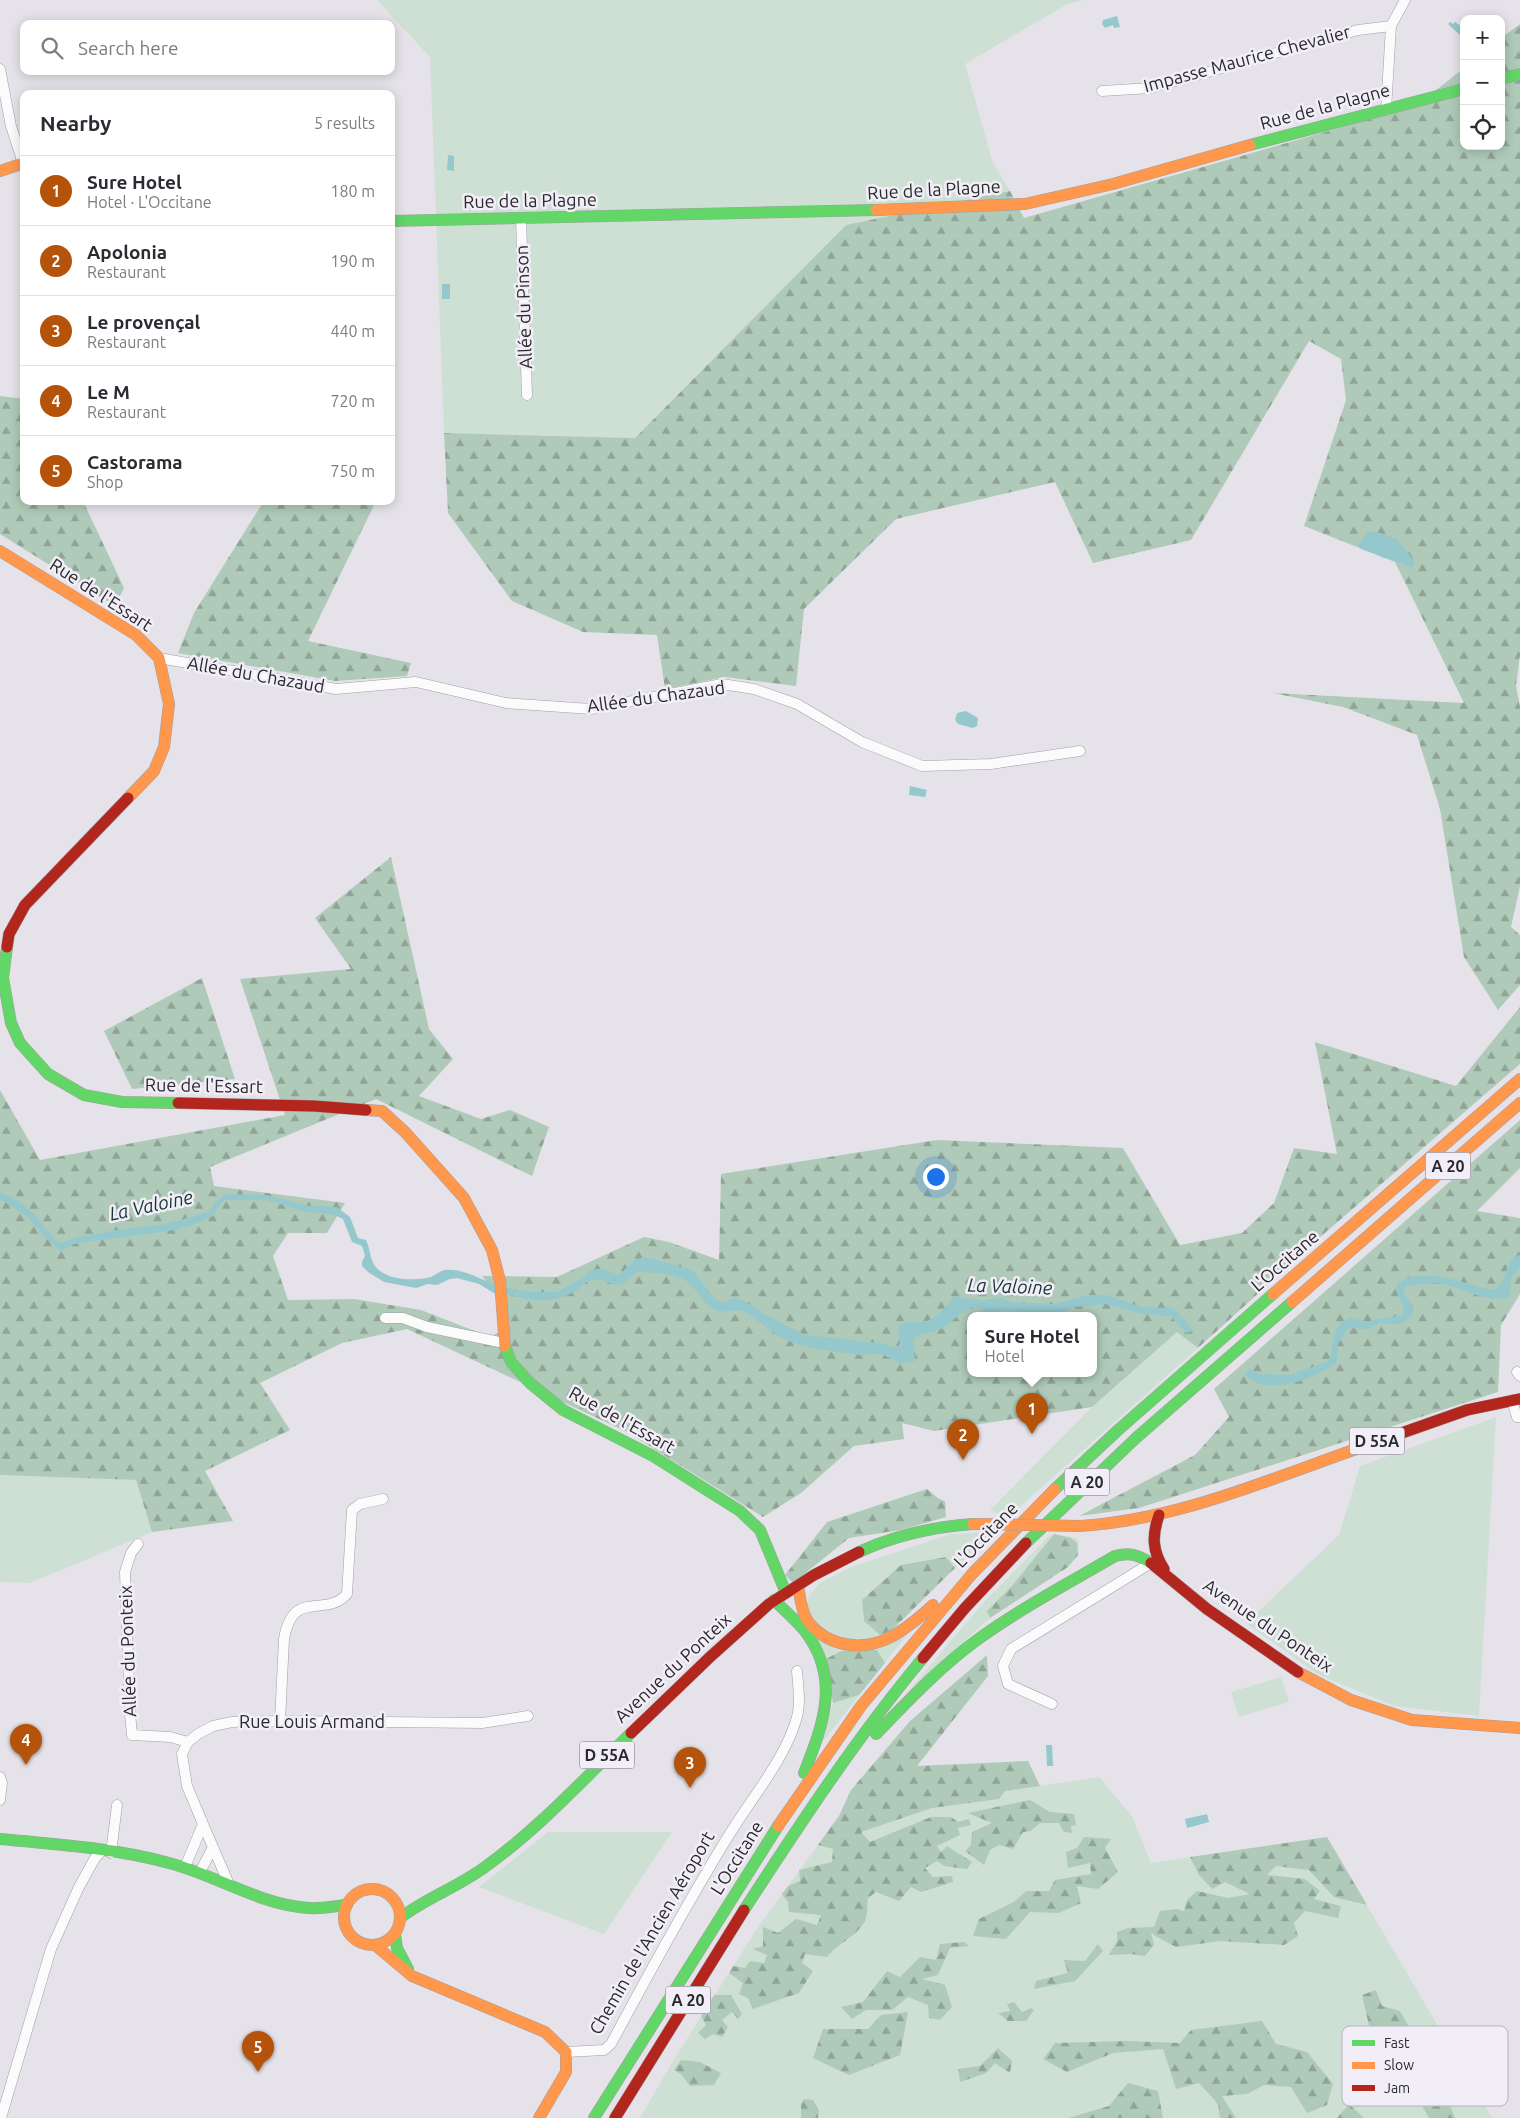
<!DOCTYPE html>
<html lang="en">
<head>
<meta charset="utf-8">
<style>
	body { margin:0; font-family:Ubuntu,sans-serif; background:#f2f2f3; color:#2b2b33 }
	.controls { position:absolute; right:15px; top:15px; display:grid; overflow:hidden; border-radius:10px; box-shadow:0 2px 12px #0003 }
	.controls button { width:45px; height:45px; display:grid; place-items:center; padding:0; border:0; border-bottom:1px solid #e1e1e2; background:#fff; color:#2b2b33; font:25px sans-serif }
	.you { position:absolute; left:935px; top:1176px; width:18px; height:18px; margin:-12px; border:4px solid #fff; border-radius:50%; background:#1a73e8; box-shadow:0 0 0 8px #1a73e833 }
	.badge { display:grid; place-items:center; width:32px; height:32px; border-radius:50%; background:#b45309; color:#fff; font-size:16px; font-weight:700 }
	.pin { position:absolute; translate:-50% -41px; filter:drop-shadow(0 1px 2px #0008) }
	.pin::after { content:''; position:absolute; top:26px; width:18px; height:15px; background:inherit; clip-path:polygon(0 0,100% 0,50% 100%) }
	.popup { position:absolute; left:967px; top:1312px; width:130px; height:65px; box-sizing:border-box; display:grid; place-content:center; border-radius:10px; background:#fff; filter:drop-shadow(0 1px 4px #0005); font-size:16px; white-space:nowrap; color:#7c7c81 }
	.popup b { font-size:19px; color:#2b2b33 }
	.popup::after { content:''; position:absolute; left:50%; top:100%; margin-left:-10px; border:10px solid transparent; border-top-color:#fff }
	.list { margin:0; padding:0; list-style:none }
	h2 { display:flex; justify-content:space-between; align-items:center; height:65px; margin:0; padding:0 20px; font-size:21px }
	h2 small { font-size:16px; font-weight:400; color:#7c7c81 }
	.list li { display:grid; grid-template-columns:32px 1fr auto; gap:15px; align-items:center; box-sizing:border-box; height:70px; padding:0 20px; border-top:1px solid #e1e1e2 }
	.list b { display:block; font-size:19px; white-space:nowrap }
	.list p { margin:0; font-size:16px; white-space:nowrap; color:#7c7c81 }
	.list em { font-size:16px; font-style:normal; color:#7c7c81 }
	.icon { flex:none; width:28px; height:28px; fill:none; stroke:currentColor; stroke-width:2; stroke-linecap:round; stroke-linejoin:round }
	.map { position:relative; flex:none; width:1520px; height:2118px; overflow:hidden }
	.search { position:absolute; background:#fff; box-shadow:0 2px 12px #0003; left:20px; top:20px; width:375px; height:55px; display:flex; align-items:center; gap:12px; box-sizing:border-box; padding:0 18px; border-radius:10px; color:#7c7c81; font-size:19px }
	.panel { position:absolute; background:#fff; box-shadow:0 2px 12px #0003; left:20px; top:90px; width:375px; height:415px; border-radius:10px }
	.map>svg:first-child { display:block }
</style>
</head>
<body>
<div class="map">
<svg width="1520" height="2118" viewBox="0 0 1520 2118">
	<defs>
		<pattern id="forest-firs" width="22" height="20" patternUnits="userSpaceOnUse" patternTransform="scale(1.25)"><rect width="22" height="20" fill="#afcab8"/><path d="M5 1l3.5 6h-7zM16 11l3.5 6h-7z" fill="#8fa496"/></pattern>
	</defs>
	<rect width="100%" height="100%" fill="#e5e3e9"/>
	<path fill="#cee0d4" d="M377,0H1082L1066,5L965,64L993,163L1010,191L846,225L635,438L444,433L430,57Z
		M1177,1331L1198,1348L1013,1513H995L990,1510L1092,1407Z
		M1496,1417L1479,1716L1394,1706L1317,1674L1246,1623L1339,1535L1360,1466Z
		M0,1475L136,1480L152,1532L30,1583L0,1582Z
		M992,1532L955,1568L946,1557L901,1565L862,1600L864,1621L880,1635L859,1643L825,1632L806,1610L809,1596L820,1583L851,1567L951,1534Z
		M1054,1534L1077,1538C1082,1550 1076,1557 1068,1566L990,1618L907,1693L983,1603L1050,1535Z
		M906,1636L821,1744L833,1703L814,1637L841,1651Z
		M1281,1677L1289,1702L1239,1717L1231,1692Z
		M1099,1777L1132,1816L1151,1863L1327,1837L1492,2118H640L673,2061L756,1930L839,1816Z
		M548,1832H672L604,1934L479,1887Z"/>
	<path fill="url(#forest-firs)" fill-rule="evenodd" d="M1520,24V655L1516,686L1520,707V886L1511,927L1520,935V985L1498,1010L1464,957L1440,809L1417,735L1343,707L1273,693L1464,703L1395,562L1304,526L1346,400L1341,359L1309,341L1191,540L1093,563L1055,482L896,519L804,609L796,686L725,677L665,689L657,635L583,632L512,601L448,513L444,433L635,438L846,225L1010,191L1024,218L1416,106L1464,68V146H1501V38Z
		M0,396L24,399V501H83L124,588L115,606L0,534Z
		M376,501L308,641L411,663L407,676L335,681L178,653L194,613L262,504Z
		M391,857L429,1029L453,1059L419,1096L481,1119L510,1110L549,1127L532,1176L376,1099L210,1167L214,1186L345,1203L327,1233H288L273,1256L288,1300L354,1299L421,1310L490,1337L508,1327L506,1306L482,1276L557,1277L644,1237L669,1242L719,1260L721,1174L937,1140L1123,1148L1180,1245L1242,1233L1274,1203L1294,1148L1337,1154L1315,1042L1456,1086L1520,1007V1064L1326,1232L1198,1348L1177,1332L1092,1407L934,1431L902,1423L904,1439L854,1446L801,1493L763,1517L627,1432L407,1329L342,1343L260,1383L290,1430L205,1471L233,1521L152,1532L136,1480L0,1475V1090L40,1160L285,1115L240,979L351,969L315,918ZM971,1315H1093V1373H971Z
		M202,978L235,1079L132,1089L104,1031Z
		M1520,1120V1168L1477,1211L1520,1218V1294L1501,1325L1498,1392L1139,1508L1079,1516L1195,1455L1229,1417L1214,1389Z
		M927,1489L939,1499L945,1501L946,1517L901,1530L849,1538L793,1583L785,1575L827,1522Z
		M1054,1534L1071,1538L1077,1543L1078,1555L1068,1567L990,1618L987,1611L1012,1586Z
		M946,1557L955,1568L892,1630L880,1635L864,1621L862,1600L901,1565Z
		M877,1650L885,1663L859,1695L833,1703L826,1659L841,1651Z
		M987,1655L988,1676L917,1766L1028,1761L1040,1786L1005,1791L999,1799L932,1808L861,1832L870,1842L931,1817H951L958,1822L969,1819L971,1825L958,1828L960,1835L937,1846L941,1852L947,1846L972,1862L967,1869L944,1866L937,1861L925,1868L933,1877L952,1876L953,1882L921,1892L911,1887L899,1901L876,1892L868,1898C867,1904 868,1915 865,1921C857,1936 837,1944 827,1957L805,1954L802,1963L813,1971L799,1993L753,2009L748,1998L739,1994L743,1983L729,1973L733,1966L745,1968L750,1961L764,1963L767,1955L753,1949L763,1946V1927L778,1933L796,1919L817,1925L821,1915L789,1912L788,1902L782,1894L788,1886L800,1881L799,1870L832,1862L833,1849L818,1845L839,1816L851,1790L910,1721Z
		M1030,1800L1050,1812L1074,1814L1076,1825L1071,1826L1072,1833L1064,1832L1059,1823H1040L1031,1831L1023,1832L1013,1849L999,1845L990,1850L984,1865L965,1851L971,1845L972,1832L992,1823L968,1813Z
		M1084,1837L1111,1839L1105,1848L1118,1872L1098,1889L1077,1886L1081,1903L1059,1913L1030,1912L1006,1939L973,1936L979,1919L1014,1902L1026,1891H1049L1055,1880L1091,1874L1090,1863L1068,1868L1066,1852L1077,1848Z
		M1327,1837L1367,1905L1334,1897L1309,1870L1276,1866L1267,1875L1305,1879L1320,1891L1314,1899L1341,1906L1338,1918L1305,1911L1294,1923L1298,1936L1284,1945L1221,1941L1176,1947L1155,1936L1151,1932L1154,1945L1145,1956L1131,1954L1109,1955L1117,1941V1932L1128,1928L1154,1927L1160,1911L1177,1909L1184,1911L1187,1900L1197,1891L1228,1898L1250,1894L1225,1882L1212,1889L1199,1875L1190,1857Z
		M964,1942L969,1946L950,1948L938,1975L922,1979L945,1985L952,2007L940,2020L929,2018L928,2005L908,1997L892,2010H866L852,2019L841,2007L863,2002L887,1971L900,1977L920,1957L936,1960L940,1944Z
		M1098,1944L1103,1951L1075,1981L1034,1989L1036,1981L1068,1973L1064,1960L1085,1961Z
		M1376,1990L1382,2006L1400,2011L1439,2079L1455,2118H1429L1401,2069L1393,2046L1371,2034L1362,1995Z
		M714,1995H731L742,2014L738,2019L732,2012L722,2020L728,2027L722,2037L713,2034L705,2039L698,2033L706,2025L701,2016Z
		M1014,2002L1022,2012L1031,2008L1034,2010L1026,2021H1008L998,2013L1010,2011L1007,2004Z
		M908,2012L900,2055L849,2075L813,2058L823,2029H868L881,2015Z
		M1262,2021L1276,2044L1307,2052L1333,2084L1327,2105L1307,2113L1291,2087L1264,2085L1247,2094L1222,2096L1236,2118H1220L1218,2104L1199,2083L1176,2089L1163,2049L1113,2053L1067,2072L1043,2059L1055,2043L1128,2041L1180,2043L1191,2030Z
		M998,2048L1012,2061L1010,2073L995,2063L986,2073L960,2082L958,2069L980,2066Z
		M681,2060L700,2062L721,2073L714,2085L690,2086L681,2074L674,2070Z
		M1128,2083L1158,2091L1163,2118H1068L1109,2106Z
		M804,2099L813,2100L819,2110L818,2118H801V2104Z
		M1349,2104L1364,2118H1337Z"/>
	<path fill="#94c8cd" d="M1117,16L1120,27L1114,28L1113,25L1105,28L1102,24L1103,20Z
		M1450,22L1453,24L1455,22L1464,28L1463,38L1448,24Z
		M448,155L454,156V171L447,170Z
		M442,284H450V299H442Z
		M1370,532C1390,532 1405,545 1414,562L1413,568L1361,549L1358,545L1367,533Z
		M966,711L978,718L977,726L973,728L958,724L955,720L957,713Z
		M910,786L927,790L925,797L909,795Z
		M0,1193C27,1200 39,1221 56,1241L61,1243L78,1237L116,1230L166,1224L208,1212L217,1200L227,1194L266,1195L310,1206L337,1207L350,1217L358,1238L366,1240C370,1248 370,1259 375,1266C386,1281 415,1281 431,1277C435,1275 440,1271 445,1270C464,1268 480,1280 497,1285V1295L479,1284L457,1278L450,1279L437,1285L428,1284L416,1288L384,1282L368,1272L362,1266V1262L365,1256L362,1246L352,1242L343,1219L332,1214L306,1212L266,1200H225L217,1208L213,1216L195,1224L175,1230L74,1244L62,1251L49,1241L27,1216L0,1199Z
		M1520,1255V1267L1512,1276L1509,1298C1485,1303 1464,1288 1442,1284C1431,1282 1418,1285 1407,1286L1403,1291L1414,1311L1411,1317L1401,1324L1380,1323L1367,1329L1348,1328L1338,1344L1337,1362C1316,1378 1266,1399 1245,1374L1248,1369L1259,1374L1289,1375L1327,1362L1331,1356L1335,1332L1342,1322L1349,1318L1370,1322L1378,1319L1401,1315L1404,1310C1401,1298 1395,1297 1397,1284C1417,1268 1450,1279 1471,1284C1479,1286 1483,1290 1493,1289C1509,1287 1502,1258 1520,1255Z
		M644,1257L690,1269C700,1275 712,1302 723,1302C727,1302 730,1299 734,1298L739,1299L754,1306L762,1313L805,1335L880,1343L897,1348L900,1343L897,1329L899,1325C907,1320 914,1323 923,1322C935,1320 946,1306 954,1297L981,1300L1002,1298L1011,1302L1054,1304L1089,1295H1107L1141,1307L1172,1308L1178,1312L1193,1331L1187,1333L1170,1316L1143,1314L1105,1304L1076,1307L1054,1315H1035L1007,1310L989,1314C967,1297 958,1320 941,1329C933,1333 923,1332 915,1337L913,1341L915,1361L901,1364L882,1354H867L864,1356C836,1350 805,1351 779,1336C766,1329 758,1318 745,1312C734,1308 723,1314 715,1310C704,1305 697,1290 689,1283C676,1272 653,1274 637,1271C633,1275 627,1282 622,1284C614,1288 602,1277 592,1280C584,1282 580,1289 572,1293C550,1304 527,1301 504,1293L506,1288L529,1292H557L585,1276L588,1272L597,1269H603L619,1275L635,1260Z
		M1046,1745H1052L1053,1766H1047Z
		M1207,1814L1209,1822L1187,1828L1185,1819Z"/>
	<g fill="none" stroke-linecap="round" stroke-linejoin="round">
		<g stroke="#a09fa3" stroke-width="11">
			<path id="street" d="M0,69L11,126L23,163
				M1102,91L1151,88L1358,30L1391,26
				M1386,110L1391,26L1405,0
				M521,219L527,395
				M159,658L336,689L416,682L506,703L591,709L722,684L754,689L797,704L862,742L922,766L991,764L1080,751
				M385,1318H403L427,1327L504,1343
				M1517,1372L1520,1376
				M1512,1400L1517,1417H1520
				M138,1544L131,1553L125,1572L130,1713L132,1735L170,1737L188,1742
				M1052,1704L1008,1684L1003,1666L1011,1649L1151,1563
				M280,1721L284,1639C293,1587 325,1619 347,1594L352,1510L360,1504L383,1499
				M0,1777L2,1783L0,1800
				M203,1824L187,1786L182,1754L188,1742L198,1734L213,1726L232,1722L280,1721L482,1723L528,1716
				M111,1853L117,1805
				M185,1867L203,1824L228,1882
				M200,1872L212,1849
				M566,2052L604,2050L611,2044C649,1973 687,1903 729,1835C752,1797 785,1760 797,1717C801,1702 798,1687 797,1671
				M1,2118L51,1949L79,1887L95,1858L102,1851"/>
		</g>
		<g stroke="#a09fa3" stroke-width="12">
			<path id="fast" d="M1501,79L1520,74
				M1250,145L1464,89
				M391,221L876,210
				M7,947L3,978L11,1023L20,1043L48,1074L84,1095L122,1102L178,1103
				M505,1346L511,1362L530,1383L563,1410L653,1456L740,1511L760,1530L786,1593
				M1055,1489L1117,1431L1273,1294
				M1026,1543L1136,1438L1292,1302
				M859,1552C895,1535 933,1527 973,1524
				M774,1600C784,1610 795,1619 804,1630C841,1677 824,1723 804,1773
				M876,1734C908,1701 940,1667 977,1640C1021,1608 1069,1583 1115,1556C1130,1552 1138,1555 1151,1563
				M0,1839C56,1844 114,1848 169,1863C216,1875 260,1905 309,1908C322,1909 334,1906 347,1905
				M744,1910C800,1824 857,1737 923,1658
				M400,1918C426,1898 458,1887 485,1867C538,1829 584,1779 631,1733
				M395,1934L397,1948L408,1969
				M594,2118L778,1826"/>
		</g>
		<g stroke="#a09fa3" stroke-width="12">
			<path id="slow" d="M0,171L24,163
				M876,210L1025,204L1113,184L1250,145
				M0,551L136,635L159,658L169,704L164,747L154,771L128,798
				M366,1110L382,1111L405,1132L464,1198L492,1250L500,1281L505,1346
				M1273,1294L1520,1079
				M1292,1302L1520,1103
				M1080,1526C1178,1520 1270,1479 1362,1447
				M798,1586C800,1596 801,1607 805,1616C810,1627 823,1637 834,1641C874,1656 905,1631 933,1605
				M1298,1672L1351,1700L1412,1720L1520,1728
				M778,1826L861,1706L972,1574L1055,1489
				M344 1917a28 28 0 1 1 56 0a28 28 0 1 1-56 0Z
				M375,1945L412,1976L545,2032L566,2052V2072L539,2118"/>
		</g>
		<g stroke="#a09fa3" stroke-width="12">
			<path id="jam" d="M7,947L9,934L25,905L128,798
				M178,1103L314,1106L366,1110
				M1362,1447L1467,1410L1520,1399
				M1159,1515C1152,1535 1152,1551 1164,1569
				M1151,1563L1207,1609L1298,1672
				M923,1658L965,1608L1026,1543
				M631,1733L710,1657L769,1604L814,1575L859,1552
				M615,2118L744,1910"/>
		</g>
		<use href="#street" stroke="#fbfbfc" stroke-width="10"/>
		<use href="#fast" stroke="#63d668" stroke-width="11"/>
		<use href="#slow" stroke="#ff974d" stroke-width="11"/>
		<use href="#jam" stroke="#b3261e" stroke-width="11"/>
		<g stroke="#a09fa3" stroke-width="12" stroke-linecap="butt">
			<path id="slow-bridge" d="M973,1524L1080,1526"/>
		</g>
		<use href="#slow-bridge" stroke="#ff974d" stroke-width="11"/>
	</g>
	<g text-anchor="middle" stroke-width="5" stroke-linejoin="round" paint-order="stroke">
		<g fill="#f2eef8" stroke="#666469" stroke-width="1">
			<rect x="1425.5" y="1152.5" width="45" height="27" rx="4"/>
			<rect x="1349.5" y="1427.5" width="55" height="27" rx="4"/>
			<rect x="1064.5" y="1468.5" width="45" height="27" rx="4"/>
			<rect x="579.5" y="1741.5" width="55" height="27" rx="4"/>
			<rect x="665.5" y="1986.5" width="45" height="27" rx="4"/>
		</g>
		<g font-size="16" font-weight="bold" fill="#2a292c">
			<text x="1448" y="1172">A 20</text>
			<text x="1377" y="1447">D 55A</text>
			<text x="1087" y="1488">A 20</text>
			<text x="607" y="1761">D 55A</text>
			<text x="688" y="2006">A 20</text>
		</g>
		<g font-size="18" fill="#2a292c" stroke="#f2eef8">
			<text transform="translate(1247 59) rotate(-15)" y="6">Impasse Maurice Chevalier</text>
			<text transform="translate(1325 107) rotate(-15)" y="6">Rue de la Plagne</text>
			<text transform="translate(934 190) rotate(-3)" y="6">Rue de la Plagne</text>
			<text transform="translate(530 201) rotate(-1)" y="6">Rue de la Plagne</text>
			<text transform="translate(524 307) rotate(-92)" y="6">Allée du Pinson</text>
			<text transform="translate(101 595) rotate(33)" y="6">Rue de l'Essart</text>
			<text transform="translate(256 675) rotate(10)" y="6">Allée du Chazaud</text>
			<text transform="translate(656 697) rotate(-8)" y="6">Allée du Chazaud</text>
			<text transform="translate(204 1086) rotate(1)" y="6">Rue de l'Essart</text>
			<text transform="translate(1285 1261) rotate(-41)" y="6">L'Occitane</text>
			<text transform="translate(622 1420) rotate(29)" y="6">Rue de l'Essart</text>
			<text transform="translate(986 1535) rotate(-46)" y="6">L'Occitane</text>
			<text transform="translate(1268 1626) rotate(34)" y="6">Avenue du Ponteix</text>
			<text transform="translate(128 1651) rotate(-92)" y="6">Allée du Ponteix</text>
			<text transform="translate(673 1668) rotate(-43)" y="6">Avenue du Ponteix</text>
			<text x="312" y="1728">Rue Louis Armand</text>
			<text transform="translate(737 1858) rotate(-58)" y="6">L'Occitane</text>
			<text transform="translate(652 1933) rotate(-60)" y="6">Chemin de l'Ancien Aéroport</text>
		</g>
		<g font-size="19" font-style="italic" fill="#113739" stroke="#f2eef8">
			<text transform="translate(151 1205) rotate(-12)" y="7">La Valoine</text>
			<text transform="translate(1010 1286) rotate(2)" y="7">La Valoine</text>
		</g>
	</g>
	<rect x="1342" y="2026" width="166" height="80" rx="8" fill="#f2eef8" stroke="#b6b3bb" stroke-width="1"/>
	<rect x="1352" y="2040" width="23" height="6" fill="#63d668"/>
	<rect x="1352" y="2062" width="23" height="7" fill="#ff974d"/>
	<rect x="1352" y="2085" width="23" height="6" fill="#b3261e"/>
	<g font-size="14" fill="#2a292c">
		<text x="1384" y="2048">Fast</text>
		<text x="1384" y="2070">Slow</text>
		<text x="1384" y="2093">Jam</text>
	</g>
</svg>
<div class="controls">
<button>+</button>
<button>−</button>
<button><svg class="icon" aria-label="locate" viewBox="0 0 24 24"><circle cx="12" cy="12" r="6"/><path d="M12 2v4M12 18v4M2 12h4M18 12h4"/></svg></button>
</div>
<div class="you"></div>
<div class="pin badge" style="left:1032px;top:1434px">1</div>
<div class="popup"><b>Sure Hotel</b>Hotel</div>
<div class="pin badge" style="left:963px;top:1460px">2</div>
<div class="pin badge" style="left:690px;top:1788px">3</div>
<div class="pin badge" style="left:26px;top:1765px">4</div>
<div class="pin badge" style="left:258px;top:2072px">5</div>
<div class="search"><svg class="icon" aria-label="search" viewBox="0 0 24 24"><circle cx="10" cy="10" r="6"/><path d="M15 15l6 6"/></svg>Search here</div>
<section class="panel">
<h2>Nearby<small>5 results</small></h2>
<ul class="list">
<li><span class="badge">1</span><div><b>Sure Hotel</b><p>Hotel · L'Occitane</p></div><em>180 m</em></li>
<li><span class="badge">2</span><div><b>Apolonia</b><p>Restaurant</p></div><em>190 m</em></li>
<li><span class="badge">3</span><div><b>Le provençal</b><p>Restaurant</p></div><em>440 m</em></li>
<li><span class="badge">4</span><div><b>Le M</b><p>Restaurant</p></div><em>720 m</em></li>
<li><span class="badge">5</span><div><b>Castorama</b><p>Shop</p></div><em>750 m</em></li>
</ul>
</section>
</div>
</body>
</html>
